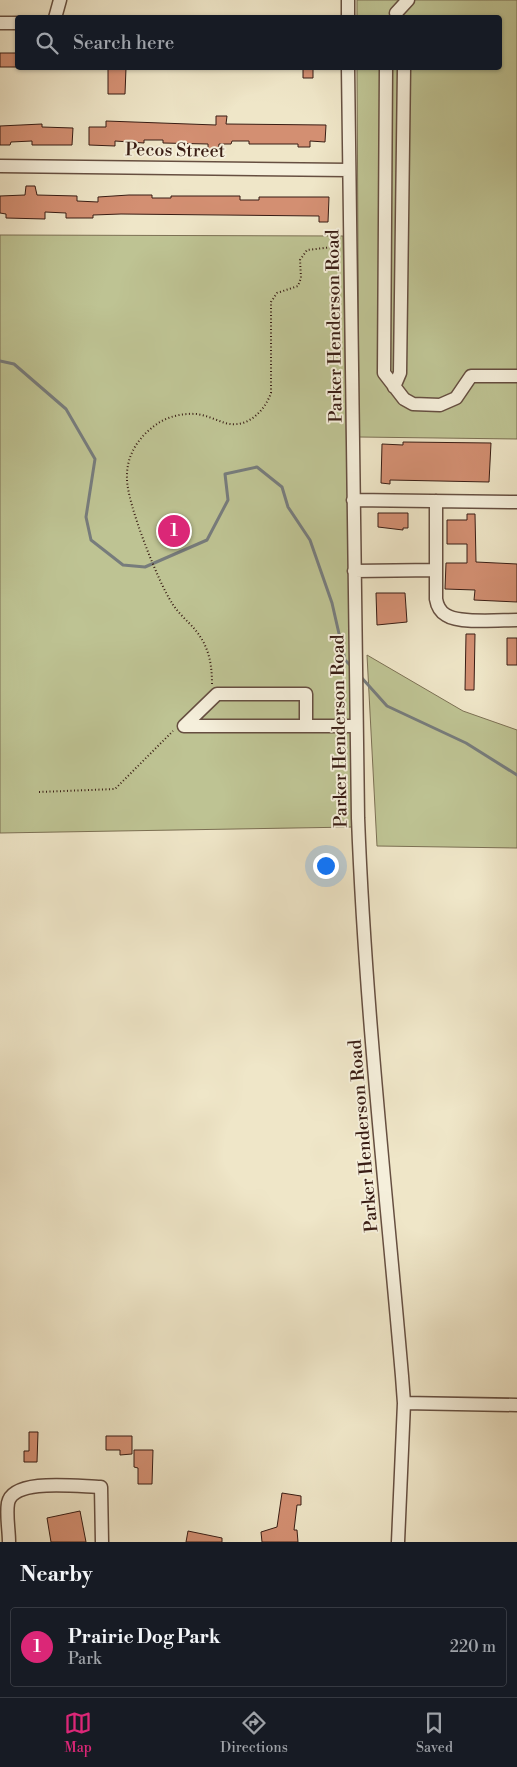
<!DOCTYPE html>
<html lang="en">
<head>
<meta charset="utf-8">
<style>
	body { margin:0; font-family:"Libre Bodoni",serif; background:#20242c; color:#f1f3f6 }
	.you { position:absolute; left:325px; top:865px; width:18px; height:18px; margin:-12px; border:4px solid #fff; border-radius:50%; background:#1a73e8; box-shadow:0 0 0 8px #1a73e833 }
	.badge { display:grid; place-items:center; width:32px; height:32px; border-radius:50%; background:#db2777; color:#fff; font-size:16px; font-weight:700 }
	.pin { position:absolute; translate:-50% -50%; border:2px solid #fff; box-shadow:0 1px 5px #0006 }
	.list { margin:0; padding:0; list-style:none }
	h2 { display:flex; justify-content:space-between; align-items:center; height:65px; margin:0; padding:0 20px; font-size:21px }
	h2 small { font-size:16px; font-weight:400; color:#9ea1a6 }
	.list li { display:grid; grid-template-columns:32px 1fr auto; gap:15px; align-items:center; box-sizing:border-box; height:80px; margin:0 10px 10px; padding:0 10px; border:1px solid #363941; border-radius:5px }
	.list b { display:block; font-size:19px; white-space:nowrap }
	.list p { margin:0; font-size:16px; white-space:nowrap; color:#9ea1a6 }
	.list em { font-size:16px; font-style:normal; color:#9ea1a6 }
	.icon { flex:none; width:28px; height:28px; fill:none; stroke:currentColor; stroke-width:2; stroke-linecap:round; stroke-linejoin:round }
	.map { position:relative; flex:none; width:517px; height:1542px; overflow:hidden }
	.search { position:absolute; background:#171b24; box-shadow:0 1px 4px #0004; left:15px; right:15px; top:15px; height:55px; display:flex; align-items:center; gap:12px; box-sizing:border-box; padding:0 18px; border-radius:5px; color:#9ea1a6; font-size:19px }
	.sheet { height:155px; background:#171b24 }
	nav { display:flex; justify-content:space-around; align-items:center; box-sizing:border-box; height:70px; border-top:1px solid #363941; background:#171b24; font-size:14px; color:#9ea1a6 }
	nav a { display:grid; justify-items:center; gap:2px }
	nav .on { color:#db2777 }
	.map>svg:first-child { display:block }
</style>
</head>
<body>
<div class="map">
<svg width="517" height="1542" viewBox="0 0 517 1542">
	<rect width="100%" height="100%" fill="#efe6c8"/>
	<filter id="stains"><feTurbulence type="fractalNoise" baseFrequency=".004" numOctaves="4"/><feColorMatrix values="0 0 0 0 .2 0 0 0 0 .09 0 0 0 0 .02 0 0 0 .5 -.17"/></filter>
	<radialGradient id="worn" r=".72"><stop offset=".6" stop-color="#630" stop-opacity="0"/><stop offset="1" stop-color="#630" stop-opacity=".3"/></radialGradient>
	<path fill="#bec393" stroke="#7c7054" d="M357,0H517V439L359,437L357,68H500V18L357,17Z
		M0,235L343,236L353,827L0,833Z
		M367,655L463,711L517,730V848L377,846Z"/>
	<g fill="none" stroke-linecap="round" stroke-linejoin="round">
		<path stroke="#777c7c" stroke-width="3" d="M0,361L14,364L66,409L95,459L86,517L91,540L123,565L145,567L207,540L228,500L225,474L257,467L282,487L288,507L310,540L332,603L345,660L352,667
			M361,677L387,706L466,743L517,775"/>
	</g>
	<path fill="#d38f72" stroke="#391d14" d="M0,53H18V67H0Z
		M108,68H126L125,94H108Z
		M303,68H313V78H303Z
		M216,116H227L226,124L326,125L325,142L310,141V147H298V144H249V141H232L231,144H219L218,152H208V144L163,143V140H144V143L115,141V146L89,145V127H106V121L216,125Z
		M42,124V127L73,128L72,145H32V141L11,142L10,145H0V126Z
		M26,186H35L37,195L77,196V201L98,202V197L129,195H152V198H171V196H240V200H259V197H329L328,222H319V216L121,214L93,215V218H66V213L45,212V219L6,218V214L0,213V196L25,195Z
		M403,442L491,443L489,482L390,480V484L381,483L382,444L403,445Z
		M378,513H408V528H403V530L378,527Z
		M467,514H475L476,562L517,564V602L474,600L475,590L445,589L446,563H467V544H447V520H467Z
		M376,593H405L407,622L377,625Z
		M466,634H475L474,690H465Z
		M507,638H517V665H507Z
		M29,1432H38L37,1462H24V1451H29Z
		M106,1436H132V1454L120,1455V1450H106Z
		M134,1450H153L152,1484H138V1468L134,1467Z
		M282,1493L301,1496V1505H297L294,1530H297L298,1542H262L261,1532L277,1527Z
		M80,1511L86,1542H51L47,1518Z
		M188,1531L222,1538V1542H186Z"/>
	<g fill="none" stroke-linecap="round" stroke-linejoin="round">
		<g stroke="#664f41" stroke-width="15">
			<path id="minor" d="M348,0V18
				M396,13L408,0
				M55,18L60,0
				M0,23H18
				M348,68L358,818C365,1004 386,1190 402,1376L404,1403L398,1542
				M386,68L384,373L404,399L413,404L440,405L456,398L471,376H517
				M0,166L349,170
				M394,387L400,373L404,68
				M353,500L517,502
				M436,501V599C437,605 439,611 446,615C459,624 500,620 517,620
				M354,571L436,570
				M184,726H356
				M184,726L217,694H306V726
				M404,1403L517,1405
				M9,1542C9,1530 6,1515 8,1503C13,1477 81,1487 101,1487L102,1542"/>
		</g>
		<path stroke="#391d14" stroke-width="2" stroke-dasharray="1 2.5" stroke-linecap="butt" d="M212,684C212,659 207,641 189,623C183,617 176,610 172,603C158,582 127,503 127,479C126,457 137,439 153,427C165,417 181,413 196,414C206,415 216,420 225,423C247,429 264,412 271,393V302L277,293L298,286L301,278L300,260L307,250L333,247
			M39,792L115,789L173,731"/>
		<use href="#minor" stroke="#f5efdb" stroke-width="12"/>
	</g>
	<g text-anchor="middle" stroke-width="4" stroke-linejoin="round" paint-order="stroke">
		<g font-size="18" fill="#391d14" stroke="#f5efdb">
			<text transform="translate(175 150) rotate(1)" y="6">Pecos Street</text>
			<text transform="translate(334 326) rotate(-91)" y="6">Parker Henderson Road</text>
			<text transform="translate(339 731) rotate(-91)" y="6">Parker Henderson Road</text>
			<text transform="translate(363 1136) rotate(-95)" y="6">Parker Henderson Road</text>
		</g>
	</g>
	<rect width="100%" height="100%" filter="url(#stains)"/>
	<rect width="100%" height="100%" fill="url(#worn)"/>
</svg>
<div class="you"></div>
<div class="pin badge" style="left:174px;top:531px">1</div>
<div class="search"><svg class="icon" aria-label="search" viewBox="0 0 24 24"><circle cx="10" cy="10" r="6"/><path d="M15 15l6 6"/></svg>Search here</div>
</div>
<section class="sheet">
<h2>Nearby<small></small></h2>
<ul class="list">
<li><span class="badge">1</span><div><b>Prairie Dog Park</b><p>Park</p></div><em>220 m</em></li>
</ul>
</section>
<nav>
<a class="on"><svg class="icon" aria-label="map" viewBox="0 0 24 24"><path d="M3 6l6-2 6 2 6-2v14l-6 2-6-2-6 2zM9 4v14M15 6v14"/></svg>Map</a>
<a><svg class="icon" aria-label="directions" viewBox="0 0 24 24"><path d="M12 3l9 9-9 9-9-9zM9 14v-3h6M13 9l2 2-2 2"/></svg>Directions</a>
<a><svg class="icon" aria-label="saved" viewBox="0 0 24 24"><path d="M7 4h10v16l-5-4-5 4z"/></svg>Saved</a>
</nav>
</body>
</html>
